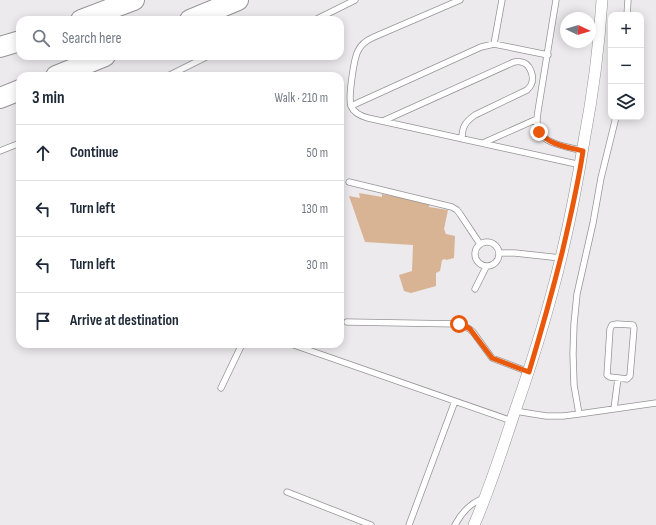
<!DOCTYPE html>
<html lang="en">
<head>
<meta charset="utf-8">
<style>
	body { margin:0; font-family:"Sofia Sans Condensed",sans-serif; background:#f2f2f3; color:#1f2937 }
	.controls { position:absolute; right:12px; top:12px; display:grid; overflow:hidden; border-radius:8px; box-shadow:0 2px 10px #0003 }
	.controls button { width:36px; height:36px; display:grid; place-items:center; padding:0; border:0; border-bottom:1px solid #e0e1e3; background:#fff; color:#1f2937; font:20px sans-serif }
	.compass { position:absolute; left:560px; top:12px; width:36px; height:36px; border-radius:50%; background:#fff; box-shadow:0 2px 10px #0003; rotate:94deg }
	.stop { position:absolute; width:12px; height:12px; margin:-9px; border:3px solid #ea580c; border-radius:50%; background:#fff }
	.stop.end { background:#ea580c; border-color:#fff; box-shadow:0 1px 4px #0008 }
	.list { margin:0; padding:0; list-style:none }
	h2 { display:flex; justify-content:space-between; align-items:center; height:52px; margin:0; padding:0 16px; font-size:17px }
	h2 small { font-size:13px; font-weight:400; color:#747a83 }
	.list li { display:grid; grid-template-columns:26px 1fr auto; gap:12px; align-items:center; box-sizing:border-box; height:56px; padding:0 16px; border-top:1px solid #e0e1e3 }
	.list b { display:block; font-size:15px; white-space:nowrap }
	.list em { font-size:13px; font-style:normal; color:#747a83 }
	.icon { flex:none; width:22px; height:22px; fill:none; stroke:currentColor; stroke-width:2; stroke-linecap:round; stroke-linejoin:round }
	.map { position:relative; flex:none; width:656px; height:525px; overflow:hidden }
	.search { position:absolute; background:#fff; box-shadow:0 2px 10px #0003; left:16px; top:16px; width:328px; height:44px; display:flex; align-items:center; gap:10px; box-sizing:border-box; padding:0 14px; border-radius:12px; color:#747a83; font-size:15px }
	.panel { position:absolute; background:#fff; box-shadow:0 2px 10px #0003; left:16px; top:72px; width:328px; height:276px; border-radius:12px }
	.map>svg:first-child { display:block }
</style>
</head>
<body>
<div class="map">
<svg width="656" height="525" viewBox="0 0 656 525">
	<rect width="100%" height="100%" fill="#edeaee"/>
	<path fill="#d8b394" d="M359,193L382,197V194L430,203L429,207L448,210L444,229L446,234L455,236L454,258L446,260L445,259L442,260L440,271L436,273V286L411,293L404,291L399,275L412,271L413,245L365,242L349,196L360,198Z"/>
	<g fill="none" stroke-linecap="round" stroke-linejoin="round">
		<g stroke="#959496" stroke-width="7">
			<path id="lane" d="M460,0L374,37C367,40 361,44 358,51C354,58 348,98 351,106C354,113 360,116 368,118L581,165
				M556,0L538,111C537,117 536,123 538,130C543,144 570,147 583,151
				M627,15L628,0
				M315,20L355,0
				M494,44L502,0
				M168,76L208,56
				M351,106L481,47L494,44L548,55
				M383,121L514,62C516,62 518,61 521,62C530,63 535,77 531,85C530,87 528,89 527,90L475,115C465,122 462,127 462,139
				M483,143L537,119
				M0,151L20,143
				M349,182L452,207L457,210L460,214L480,244
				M475 254a12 12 0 1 1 24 0a12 12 0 1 1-24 0Z
				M499,253H515L561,258
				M475,289L486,267
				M347,322L459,324C465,326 469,328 473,332L492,358L529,372
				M617,324L633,325L634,328L630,376L627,379L610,377L607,375L610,329L612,325Z
				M291,344L512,421
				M221,388L242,344
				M614,409L618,378
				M515,411L546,416H563L579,414L656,403
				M579,414L574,385L573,354L574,324L577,294L593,223L601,178L616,117
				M287,492L371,525
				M409,525L455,401
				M455,525C462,512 470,503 484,498"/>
		</g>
		<g stroke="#959496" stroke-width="12">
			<path id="street" d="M474,525C490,488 502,450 515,411C529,371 542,331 553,289C566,241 576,191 584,141C593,94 599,48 602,0"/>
		</g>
		<g stroke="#959496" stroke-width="22">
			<path id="highway" d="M81,20L134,0
				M190,20L238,0
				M0,47L20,41
				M56,76L105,56
				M0,98L20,90"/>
		</g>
		<use href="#lane" stroke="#fff" stroke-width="5.5"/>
		<use href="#street" stroke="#fff" stroke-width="11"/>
		<use href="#highway" stroke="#fff" stroke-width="20"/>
	</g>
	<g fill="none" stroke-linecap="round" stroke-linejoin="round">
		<path stroke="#ea580c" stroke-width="5" d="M459,324L465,326L470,329L492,358L529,372C541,332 552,293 562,253C570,219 578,185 583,151C568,147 549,145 539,132"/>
	</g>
</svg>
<div class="controls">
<button>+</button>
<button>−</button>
<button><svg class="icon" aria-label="layers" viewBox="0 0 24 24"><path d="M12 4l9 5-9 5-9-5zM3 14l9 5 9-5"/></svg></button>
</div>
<svg class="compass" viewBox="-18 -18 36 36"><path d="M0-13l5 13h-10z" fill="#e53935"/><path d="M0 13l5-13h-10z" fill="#747a83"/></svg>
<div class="stop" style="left:459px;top:324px"></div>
<div class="stop end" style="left:539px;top:132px"></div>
<div class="search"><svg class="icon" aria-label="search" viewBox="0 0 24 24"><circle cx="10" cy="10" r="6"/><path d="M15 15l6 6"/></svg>Search here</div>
<section class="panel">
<h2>3 min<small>Walk · 210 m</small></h2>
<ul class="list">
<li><svg class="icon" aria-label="ahead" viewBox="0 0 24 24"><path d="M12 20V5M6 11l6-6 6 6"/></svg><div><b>Continue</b></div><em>50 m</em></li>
<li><svg class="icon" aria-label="left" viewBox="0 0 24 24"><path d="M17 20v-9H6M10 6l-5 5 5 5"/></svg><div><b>Turn left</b></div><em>130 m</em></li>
<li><svg class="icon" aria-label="left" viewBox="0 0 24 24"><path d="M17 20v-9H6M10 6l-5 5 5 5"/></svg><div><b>Turn left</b></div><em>30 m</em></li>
<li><svg class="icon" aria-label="arrive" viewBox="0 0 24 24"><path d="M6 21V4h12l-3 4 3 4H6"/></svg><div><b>Arrive at destination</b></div></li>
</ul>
</section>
</div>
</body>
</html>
